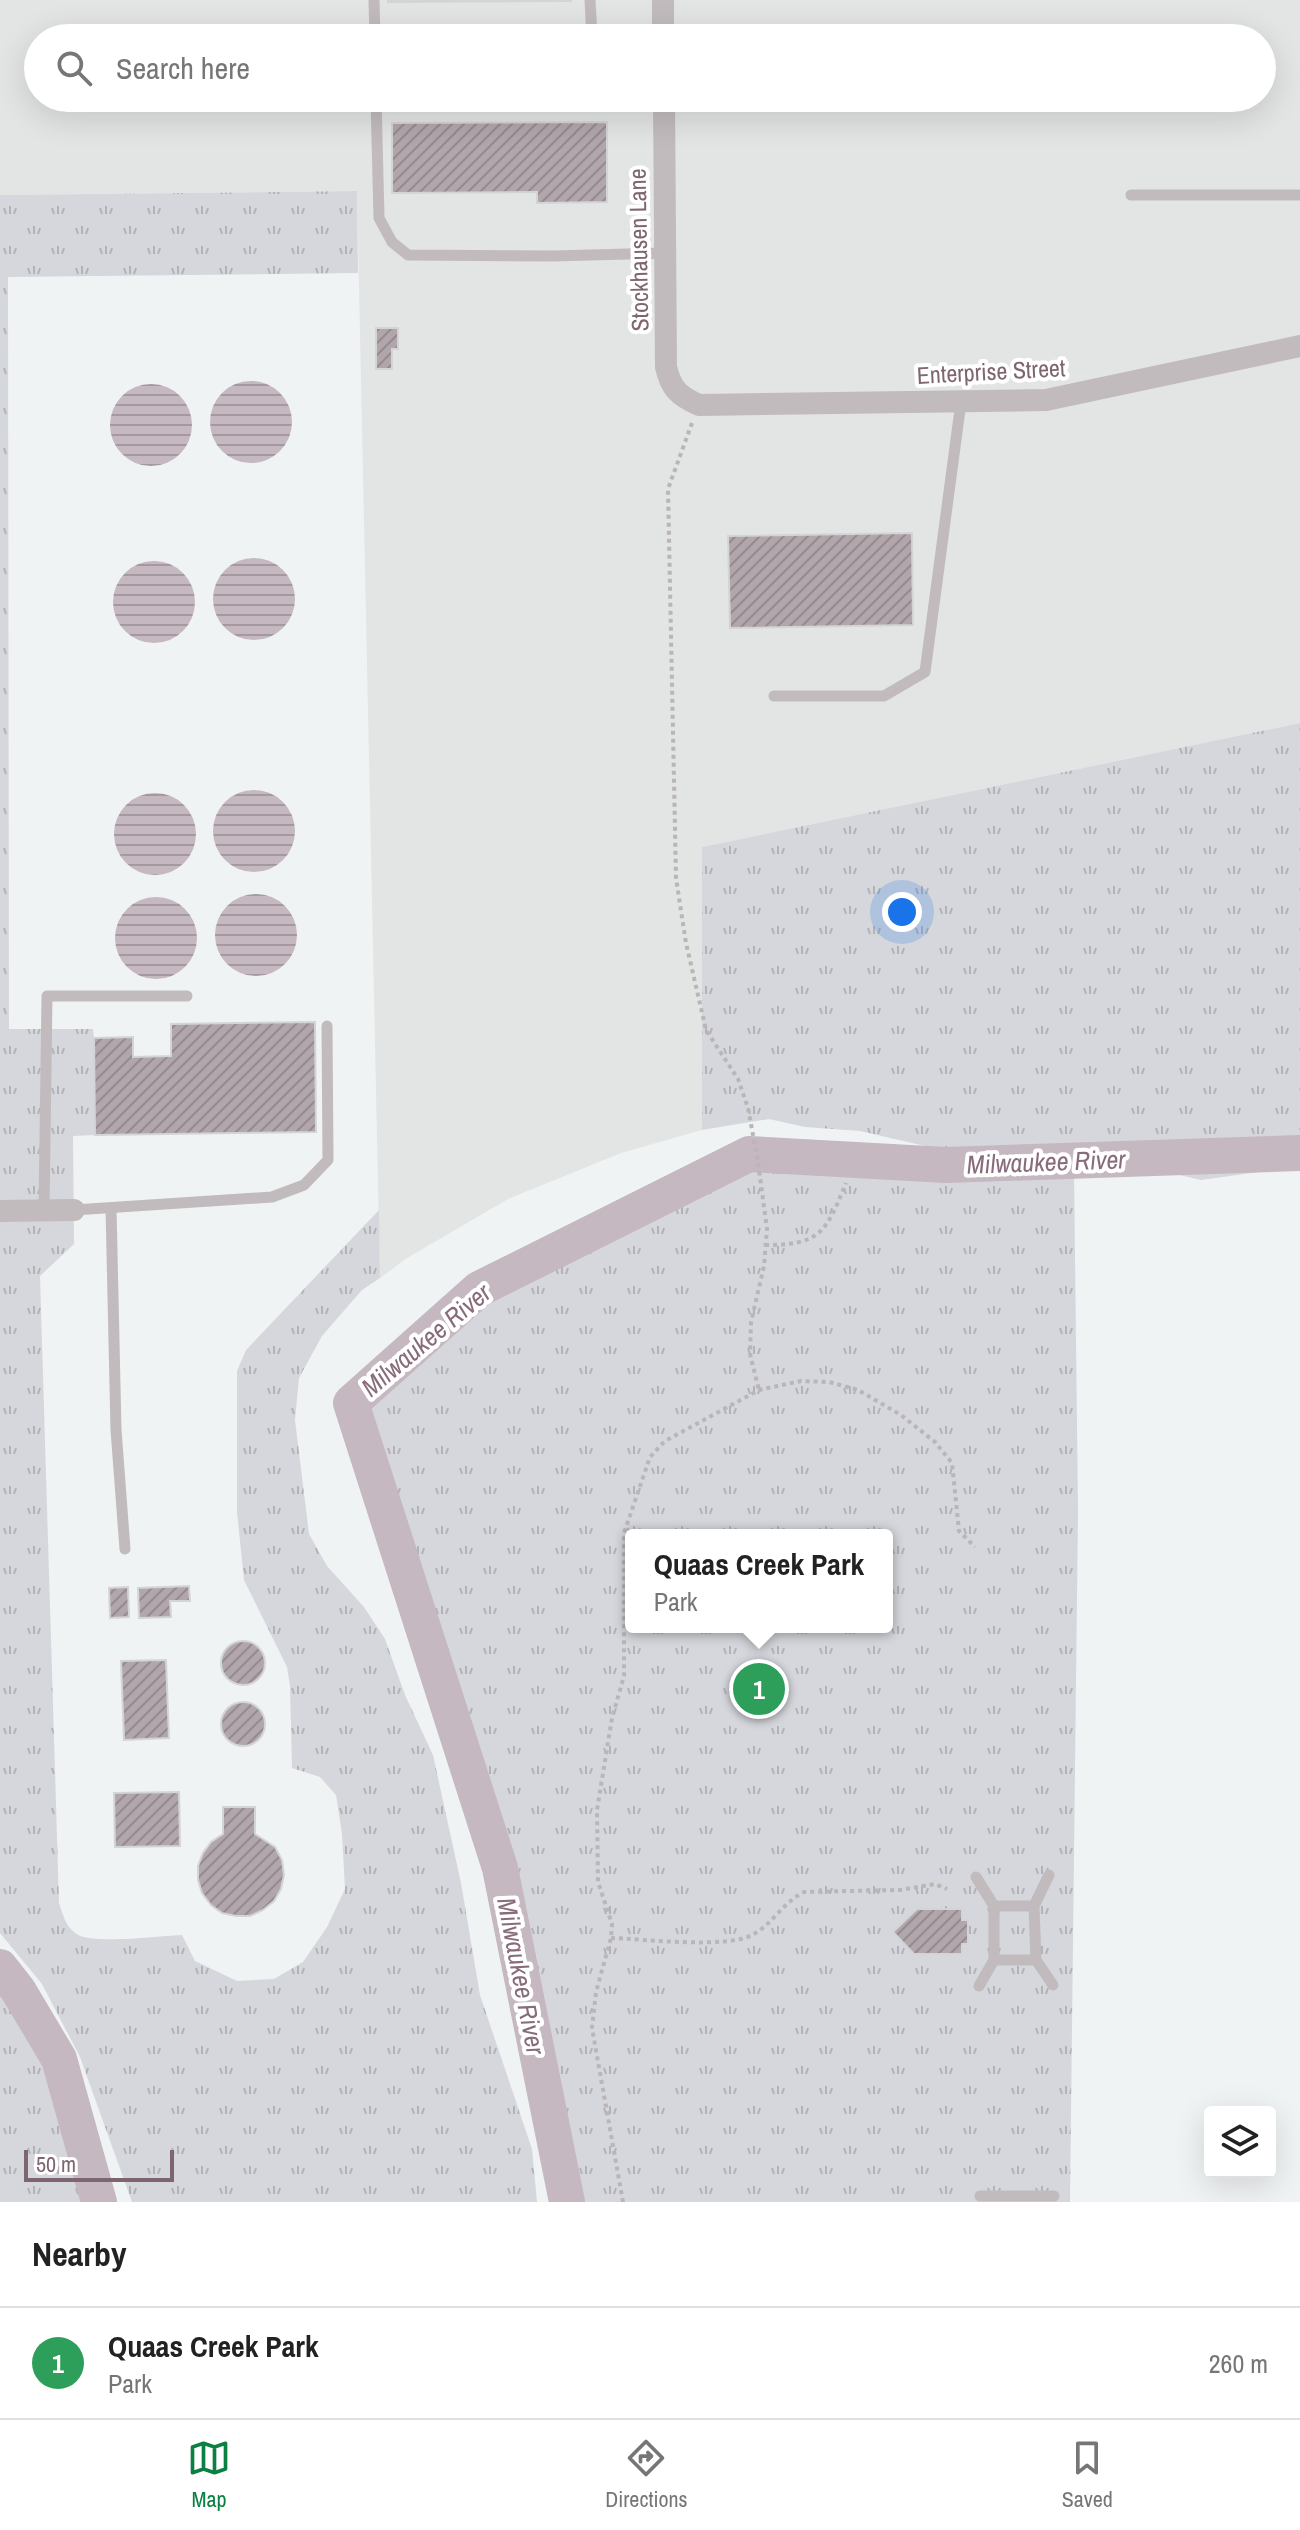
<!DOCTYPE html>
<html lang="en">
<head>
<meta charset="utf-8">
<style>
	body { margin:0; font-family:"Archivo Narrow",sans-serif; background:#f2f2f2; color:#222 }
	.controls { position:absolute; right:24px; bottom:24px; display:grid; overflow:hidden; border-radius:8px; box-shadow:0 8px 32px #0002 }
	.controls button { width:72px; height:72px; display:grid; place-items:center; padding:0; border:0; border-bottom:2px solid #e0e0e0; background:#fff; color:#222; font:40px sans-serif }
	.scale { position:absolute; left:24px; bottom:20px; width:150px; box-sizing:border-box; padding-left:8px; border:4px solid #7d666f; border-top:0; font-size:22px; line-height:28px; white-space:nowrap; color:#7d666f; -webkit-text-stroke:6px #fff; paint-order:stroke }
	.you { position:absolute; left:902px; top:912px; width:28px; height:28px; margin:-20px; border:6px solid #fff; border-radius:50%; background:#1a73e8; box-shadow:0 0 0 12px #1a73e833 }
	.badge { display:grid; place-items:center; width:52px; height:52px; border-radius:50%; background:#0b8043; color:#fff; font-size:26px; font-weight:700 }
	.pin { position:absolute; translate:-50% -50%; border:4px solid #fff; box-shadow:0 2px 8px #0006 }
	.popup { position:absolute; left:625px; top:1529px; width:268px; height:104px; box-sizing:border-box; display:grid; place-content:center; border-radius:8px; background:#fff; filter:drop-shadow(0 2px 6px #0005); font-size:26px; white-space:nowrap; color:#767676 }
	.popup b { font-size:30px; color:#222 }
	.popup::after { content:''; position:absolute; left:50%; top:100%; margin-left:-16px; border:16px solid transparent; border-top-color:#fff }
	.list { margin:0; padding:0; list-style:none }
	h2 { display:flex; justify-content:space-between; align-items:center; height:104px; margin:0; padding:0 32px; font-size:34px }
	h2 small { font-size:26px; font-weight:400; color:#767676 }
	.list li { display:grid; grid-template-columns:52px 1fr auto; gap:24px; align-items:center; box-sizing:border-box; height:112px; padding:0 32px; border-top:2px solid #e0e0e0 }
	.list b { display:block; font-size:30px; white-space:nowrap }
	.list p { margin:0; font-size:26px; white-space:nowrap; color:#767676 }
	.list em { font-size:26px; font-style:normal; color:#767676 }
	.icon { flex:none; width:44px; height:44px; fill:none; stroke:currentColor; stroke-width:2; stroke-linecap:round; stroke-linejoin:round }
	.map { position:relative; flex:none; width:1300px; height:2202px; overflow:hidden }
	.search { position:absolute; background:#fff; box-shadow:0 8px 32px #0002; left:24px; right:24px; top:24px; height:88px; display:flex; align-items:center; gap:20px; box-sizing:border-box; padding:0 28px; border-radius:44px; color:#767676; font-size:30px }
	.sheet { height:216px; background:#fff }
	nav { display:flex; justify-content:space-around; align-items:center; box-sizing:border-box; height:112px; border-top:2px solid #e0e0e0; background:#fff; font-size:22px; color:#767676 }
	nav a { display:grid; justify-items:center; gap:4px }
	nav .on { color:#0b8043 }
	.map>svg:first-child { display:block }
</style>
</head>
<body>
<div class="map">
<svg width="1300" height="2202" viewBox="0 0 1300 2202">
	<defs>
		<pattern id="park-tufts" width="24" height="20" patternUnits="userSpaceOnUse" patternTransform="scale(2)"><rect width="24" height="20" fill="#d5d7dc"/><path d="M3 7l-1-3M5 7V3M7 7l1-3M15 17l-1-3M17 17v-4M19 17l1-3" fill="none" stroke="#b2b2b7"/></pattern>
		<pattern id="water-rules" width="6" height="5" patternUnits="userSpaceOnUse" patternTransform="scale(2)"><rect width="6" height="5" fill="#c5b8c0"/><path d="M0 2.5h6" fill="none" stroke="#a599a0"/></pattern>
		<pattern id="building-hatch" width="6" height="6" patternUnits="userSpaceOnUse" patternTransform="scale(2)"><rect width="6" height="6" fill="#b1a6ab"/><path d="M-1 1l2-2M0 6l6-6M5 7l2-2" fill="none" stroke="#958b8f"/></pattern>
	</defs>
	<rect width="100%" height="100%" fill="#f0f3f3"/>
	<path fill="#e3e4e4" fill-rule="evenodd" d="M0,0H1300V723L702,847V1130L621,1153L508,1199L407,1258L380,1278L357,191L0,195ZM38,38H1262V98H38Z"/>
	<path fill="url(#park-tufts)" fill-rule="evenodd" d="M357,191L358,273L8,277L9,1029H93L94,1038L95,1135L73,1136L74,1244L40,1276L59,1903C63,1915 66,1928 78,1935C96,1944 159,1936 182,1935L195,1961L237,1981L274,1979L303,1962L327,1927L345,1889L342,1834L336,1795L320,1777L292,1768L290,1686L287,1667L244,1580L237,1512V1371L246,1350L379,1210L380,1278L362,1290L322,1336L299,1378L295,1420L309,1534L327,1566L364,1607L385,1639L405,1695L433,1755L461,1883L480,1995L532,2149L537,2202H132L80,2057L42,1984L0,1933V195Z
		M1300,723V1156L1266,1171L1201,1180L1154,1169L1074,1171L1078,1510L1070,2202H567L500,1868L351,1403L479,1289L749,1154L955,1158L925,1146L860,1131L805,1127L769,1119L702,1130V847ZM631,1535H887V1627H631Z
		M0,1967L18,1990L59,2059L99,2202H0Z"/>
	<path fill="url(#water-rules)" d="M210 422a41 41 0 1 1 82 0a41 41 0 1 1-82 0Z
		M110 425a41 41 0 1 1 82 0a41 41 0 1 1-82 0Z
		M213 599a41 41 0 1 1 82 0a41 41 0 1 1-82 0Z
		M113 602a41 41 0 1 1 82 0a41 41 0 1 1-82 0Z
		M213 831a41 41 0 1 1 82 0a41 41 0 1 1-82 0Z
		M114 834a41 41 0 1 1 82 0a41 41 0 1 1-82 0Z
		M215 935a41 41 0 1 1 82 0a41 41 0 1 1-82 0Z
		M115 938a41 41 0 1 1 82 0a41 41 0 1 1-82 0Z"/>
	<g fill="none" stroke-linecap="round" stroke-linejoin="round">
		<path stroke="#c5b8c0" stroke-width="36" d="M0,1967L18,1990L59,2059L99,2202
			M567,2202L500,1868L351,1403L479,1289L749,1154L946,1165L1300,1153"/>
	</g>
	<path fill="url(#building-hatch)" stroke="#d3d4d5" stroke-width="2" d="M388,0H571V1L388,2Z
		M607,122V202L537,203V192L392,193V123Z
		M376,328H398V349H392V369H376Z
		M912,533L913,625L730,628L728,536Z
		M315,1022L316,1132L95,1135L94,1038L133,1037V1057L171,1056V1024Z
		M189,1586L190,1601H170L171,1617L139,1618L138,1588Z
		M128,1587L129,1617L110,1618L109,1588Z
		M221 1663a22 22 0 1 1 44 0a22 22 0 1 1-44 0Z
		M166,1660L169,1738L124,1740L121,1661Z
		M221 1724a22 22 0 1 1 44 0a22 22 0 1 1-44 0Z
		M179,1792L180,1846L115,1847L114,1793Z
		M223,1807H255V1834L275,1847L282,1860L284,1875L281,1889L274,1901L263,1910L250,1916H236L222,1913L211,1905L202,1893L198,1880V1866L203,1853L211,1842L223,1834Z
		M917,1909H962V1920H968V1944H962V1954H914L893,1932Z"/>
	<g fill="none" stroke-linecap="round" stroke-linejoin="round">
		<path stroke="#bab5b7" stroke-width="4" stroke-dasharray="4 4" stroke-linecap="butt" d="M692,423L668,489L676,878L686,943L706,1030L738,1079L748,1108L758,1162L767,1229L764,1266L751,1322L750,1354L759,1390
			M765,1245C821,1245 826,1232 846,1183
			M611,1938C644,1939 726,1949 752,1935C772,1925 783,1902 804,1892L900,1890L935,1884L947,1889
			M623,2202L592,2028L596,1992L611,1938L612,1924L598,1882L597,1810L612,1718L624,1676V1533L650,1457L665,1441L759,1390L801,1381L829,1382L858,1390L901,1415L935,1442L952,1463L959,1531L975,1547"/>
		<path stroke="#c1bbbd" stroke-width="11" d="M374,0L375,38
			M590,0L592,38
			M376,98L379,218L392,242L408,255L552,256L665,253
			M1131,195H1300
			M774,696H884L925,672L961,402
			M111,1208L116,1430L125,1549
			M74,1210L272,1197L304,1185L328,1160L327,1026
			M44,1211L47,996H187
			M1049,1875L1034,1906L1036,1960L1053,1985
			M976,1877L994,1906V1960L979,1986
			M994,1906H1034
			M994,1960H1036
			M980,2196H1054"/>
		<path stroke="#c1bbbd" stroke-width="22" d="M663,0V38
			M664,98L666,367C671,389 679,396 699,405L1046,400L1300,346
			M0,1211L74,1210"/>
	</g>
	<g text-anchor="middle" stroke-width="8" stroke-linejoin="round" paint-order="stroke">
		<g font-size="24" fill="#7d666f" stroke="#fff">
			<text transform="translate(639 250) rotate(-91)" y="8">Stockhausen Lane</text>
			<text transform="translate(991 372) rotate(-3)" y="8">Enterprise Street</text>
		</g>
		<g font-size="26" font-style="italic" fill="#886c7c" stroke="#fff">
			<text transform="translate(1046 1162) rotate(-2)" y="9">Milwaukee River</text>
			<text transform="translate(426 1340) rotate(-40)" y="9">Milwaukee River</text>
			<text transform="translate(521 1976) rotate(79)" y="9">Milwaukee River</text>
		</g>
	</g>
</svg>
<div class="controls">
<button><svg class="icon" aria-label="layers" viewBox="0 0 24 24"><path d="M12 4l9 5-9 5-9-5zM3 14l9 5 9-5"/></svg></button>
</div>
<div class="scale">50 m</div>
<div class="you"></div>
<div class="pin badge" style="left:759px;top:1689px;background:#2e9e5b">1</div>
<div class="popup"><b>Quaas Creek Park</b>Park</div>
<div class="search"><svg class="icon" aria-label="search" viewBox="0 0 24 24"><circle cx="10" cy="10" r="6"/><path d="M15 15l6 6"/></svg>Search here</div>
</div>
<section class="sheet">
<h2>Nearby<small></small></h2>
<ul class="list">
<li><span class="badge" style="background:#2e9e5b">1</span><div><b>Quaas Creek Park</b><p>Park</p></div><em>260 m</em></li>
</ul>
</section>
<nav>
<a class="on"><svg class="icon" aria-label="map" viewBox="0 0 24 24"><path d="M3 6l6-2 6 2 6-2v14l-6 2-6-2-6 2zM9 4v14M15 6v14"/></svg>Map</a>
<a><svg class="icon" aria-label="directions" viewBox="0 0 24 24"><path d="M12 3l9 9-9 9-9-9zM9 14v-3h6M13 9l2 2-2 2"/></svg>Directions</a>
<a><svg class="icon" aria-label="saved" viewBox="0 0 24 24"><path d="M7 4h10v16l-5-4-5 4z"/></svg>Saved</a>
</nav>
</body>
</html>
